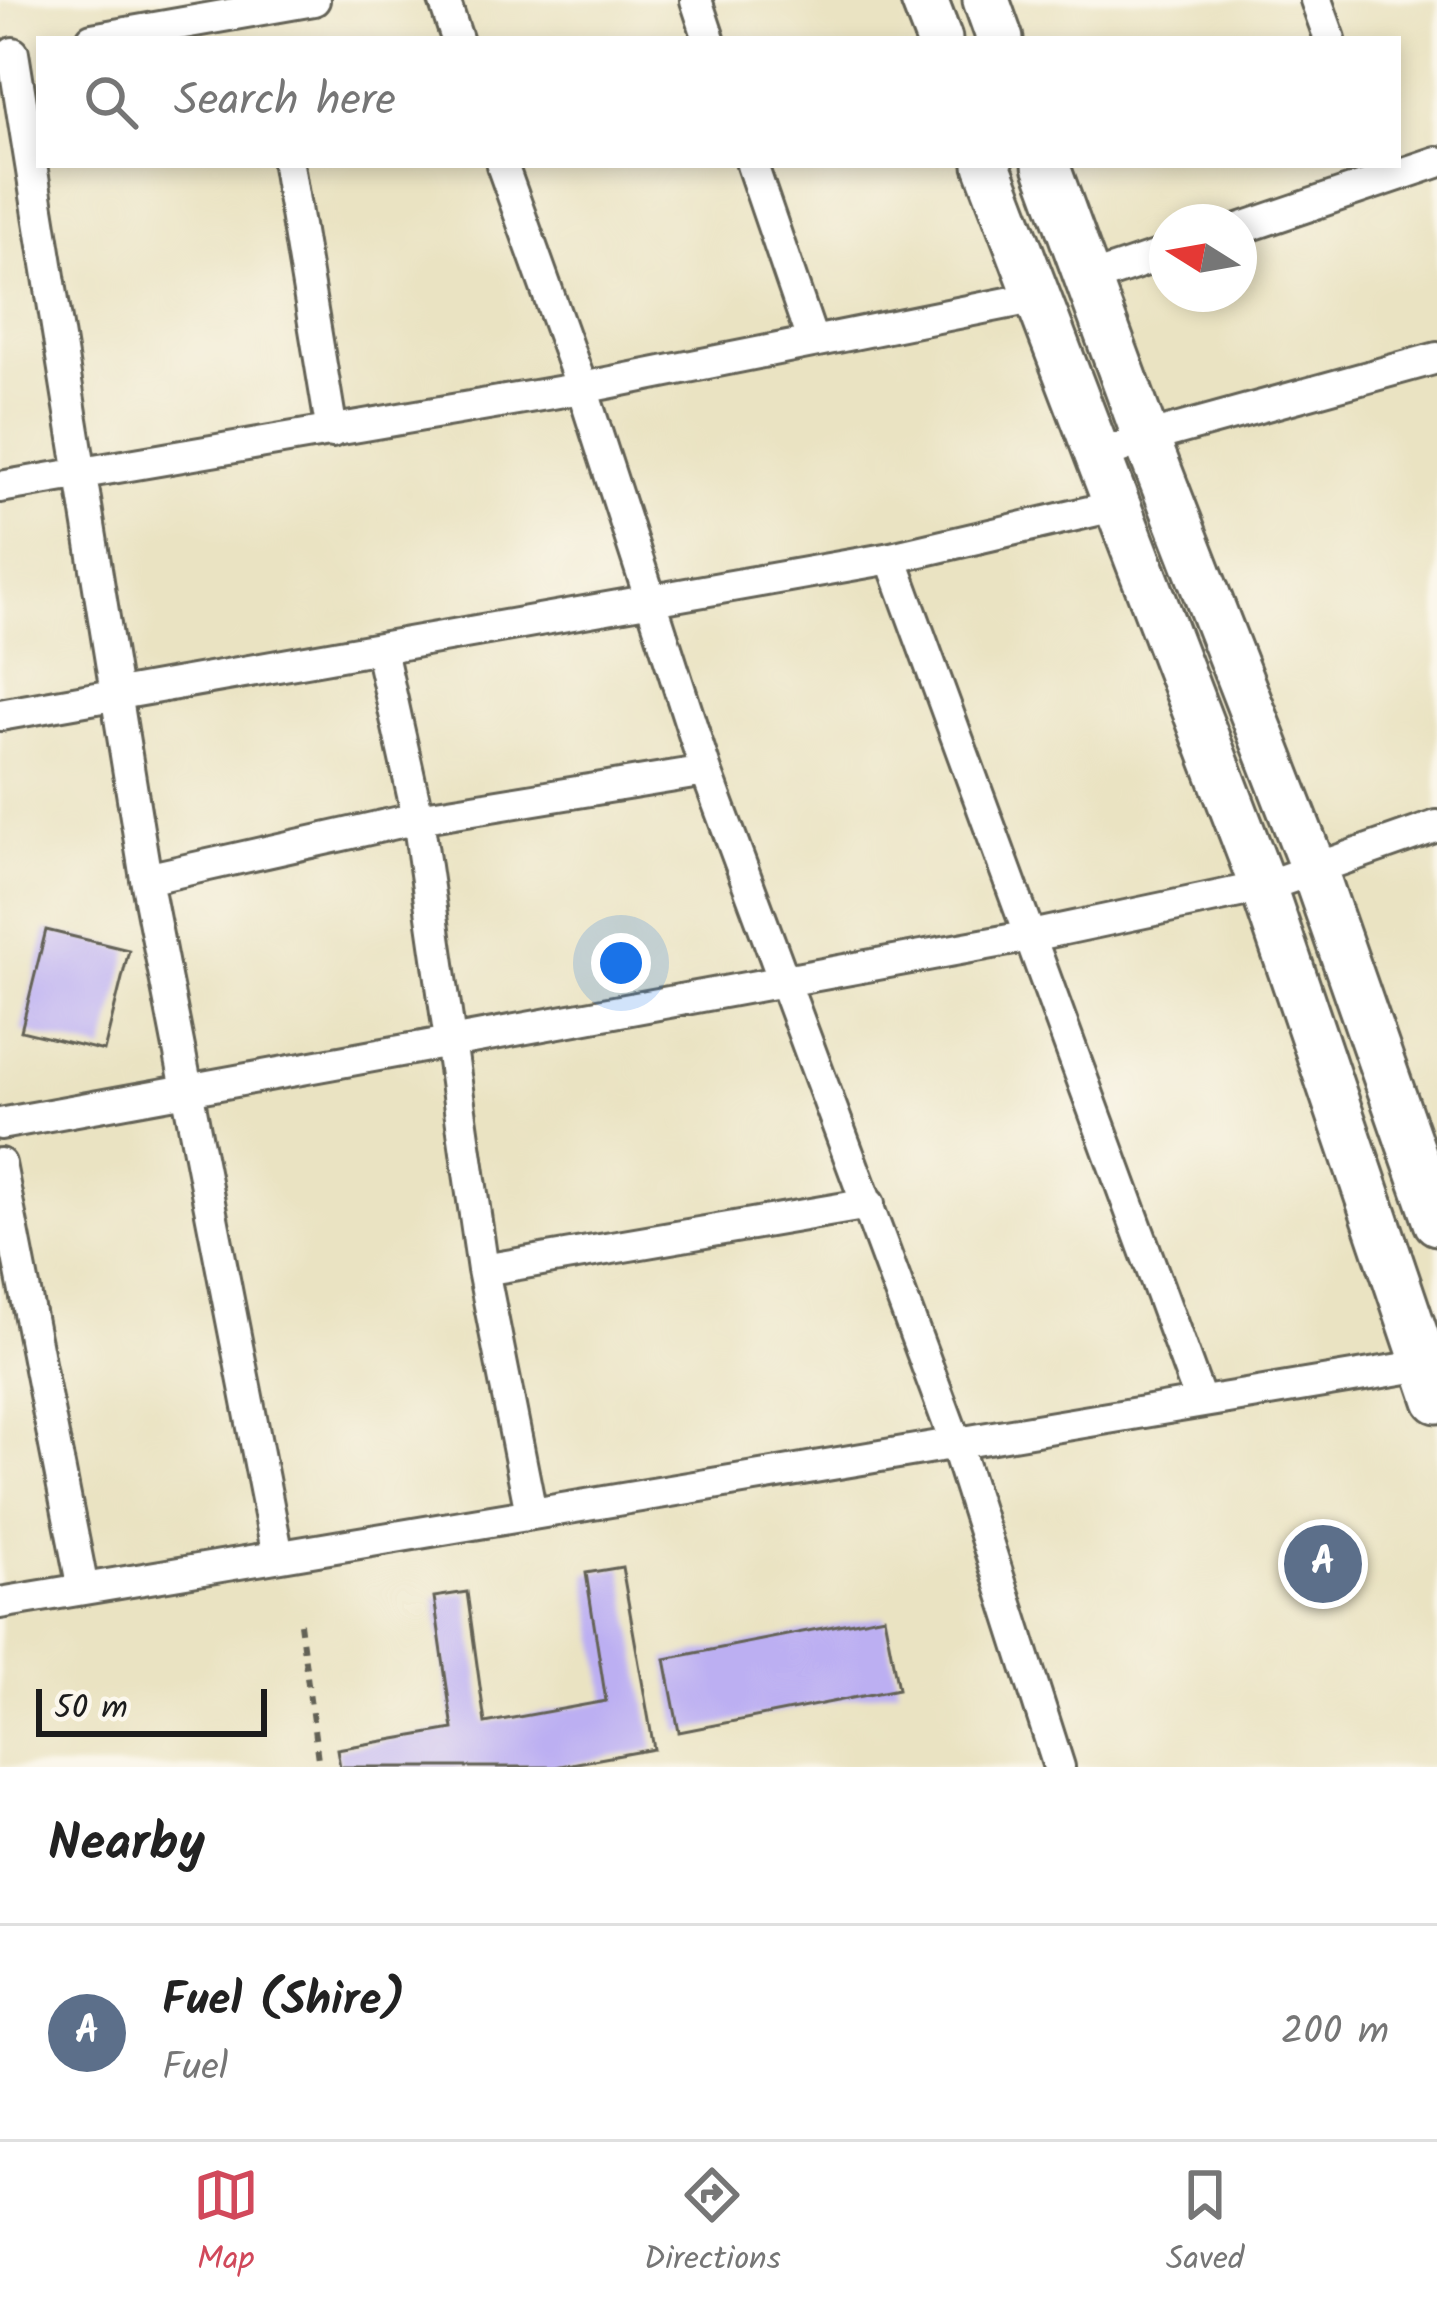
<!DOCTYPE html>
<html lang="en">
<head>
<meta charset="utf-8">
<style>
	body { margin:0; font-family:Kalam,sans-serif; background:#f2f2f2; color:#222 }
	.compass { position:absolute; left:1149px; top:204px; width:108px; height:108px; border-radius:50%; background:#fff; box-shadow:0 6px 18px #0003; rotate:281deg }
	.scale { position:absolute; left:36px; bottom:30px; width:231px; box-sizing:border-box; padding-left:12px; border:6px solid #1c1c1c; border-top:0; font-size:33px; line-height:42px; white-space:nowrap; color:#1c1c1c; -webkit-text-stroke:9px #fbf7ec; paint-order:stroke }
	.you { position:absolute; left:621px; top:963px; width:42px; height:42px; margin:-30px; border:9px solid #fff; border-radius:50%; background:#1a73e8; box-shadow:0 0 0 18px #1a73e833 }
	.badge { display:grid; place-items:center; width:78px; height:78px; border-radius:50%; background:#d1495b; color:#fff; font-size:39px; font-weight:700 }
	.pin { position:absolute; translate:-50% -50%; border:6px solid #fff; box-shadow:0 3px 12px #0006 }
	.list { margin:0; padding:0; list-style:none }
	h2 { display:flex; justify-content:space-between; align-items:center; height:156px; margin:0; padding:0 48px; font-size:51px }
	h2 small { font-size:39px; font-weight:400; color:#767676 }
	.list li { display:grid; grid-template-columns:78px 1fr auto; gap:36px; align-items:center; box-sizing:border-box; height:216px; padding:0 48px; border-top:3px solid #e0e0e0 }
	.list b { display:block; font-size:45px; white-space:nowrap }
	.list p { margin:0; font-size:39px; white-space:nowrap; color:#767676 }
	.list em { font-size:39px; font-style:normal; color:#767676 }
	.icon { flex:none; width:66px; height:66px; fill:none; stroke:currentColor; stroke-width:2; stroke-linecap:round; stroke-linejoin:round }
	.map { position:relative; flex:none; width:1437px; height:1767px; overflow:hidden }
	.search { position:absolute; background:#fff; box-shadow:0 6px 18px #0003; left:36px; right:36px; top:36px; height:132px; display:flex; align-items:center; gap:30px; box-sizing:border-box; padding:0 42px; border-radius:0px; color:#767676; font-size:45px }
	.sheet { height:372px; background:#fff }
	nav { display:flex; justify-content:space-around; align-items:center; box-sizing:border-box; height:168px; border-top:3px solid #e0e0e0; background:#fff; font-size:33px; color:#767676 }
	nav a { display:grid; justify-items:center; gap:6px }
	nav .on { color:#d1495b }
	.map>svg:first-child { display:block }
</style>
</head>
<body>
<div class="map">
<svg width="1437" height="1767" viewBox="0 0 1437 1767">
	<rect width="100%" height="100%" fill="#fbf7ec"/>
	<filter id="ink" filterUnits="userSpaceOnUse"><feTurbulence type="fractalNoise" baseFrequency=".00833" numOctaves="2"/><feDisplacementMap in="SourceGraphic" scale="24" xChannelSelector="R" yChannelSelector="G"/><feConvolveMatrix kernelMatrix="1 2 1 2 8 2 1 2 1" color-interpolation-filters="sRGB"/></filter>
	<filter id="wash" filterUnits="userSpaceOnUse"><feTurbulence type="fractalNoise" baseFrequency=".004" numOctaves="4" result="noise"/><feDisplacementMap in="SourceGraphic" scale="48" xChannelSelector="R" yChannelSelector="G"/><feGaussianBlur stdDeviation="2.7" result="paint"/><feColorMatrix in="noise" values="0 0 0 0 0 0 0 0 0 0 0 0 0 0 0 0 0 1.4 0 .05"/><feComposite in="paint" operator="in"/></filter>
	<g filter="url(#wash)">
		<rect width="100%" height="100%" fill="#eae3c2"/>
		<g id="blocks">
			<path fill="#bcaff2" d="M46,930L129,950L104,1051L21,1031Z
				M622,1567L654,1749L555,1767H340L337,1749L453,1729L434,1597L467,1592L485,1723L606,1701L586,1573Z
				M884,1616L898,1689L679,1732L665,1659Z"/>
		</g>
	</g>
	<g filter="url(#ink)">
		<use href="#blocks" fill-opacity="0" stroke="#646256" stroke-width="3"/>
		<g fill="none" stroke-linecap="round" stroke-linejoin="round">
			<g stroke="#646256" stroke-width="36">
				<path id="minor" d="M444,0L457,39
					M696,0L709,39
					M1316,0L1330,39
					M92,39L314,0
					M13,53L146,879L278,1556
					M288,165L332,432
					M502,165L582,388L706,771L955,1441L1059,1767
					M752,165L812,340
					M1239,229L1437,162
					M1087,280L1167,253
					M1100,455L1146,438L1437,358
					M0,487L582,388L1038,297
					M891,558L1200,1400
					M381,650L418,818L483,1270L531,1513
					M0,715L891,558L1119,505
					M146,879L418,818L706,771
					M0,1124L1031,936L1263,887L1437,826
					M0,1164L83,1589
					M483,1270L869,1204
					M0,1603L1437,1363"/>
			</g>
			<g stroke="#646256" stroke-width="51">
				<path id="highway" d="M924,0L939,39
					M986,0L1000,39
					M987,165L1263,887L1437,1400
					M1046,165L1146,438L1314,870L1437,1222"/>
			</g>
			<path stroke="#646256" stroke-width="6" stroke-dasharray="9 9" stroke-linecap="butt" d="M300,1623L319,1767"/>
			<use href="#minor" stroke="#fff" stroke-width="30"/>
			<use href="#highway" stroke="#fff" stroke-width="45"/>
		</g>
	</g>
</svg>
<svg class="compass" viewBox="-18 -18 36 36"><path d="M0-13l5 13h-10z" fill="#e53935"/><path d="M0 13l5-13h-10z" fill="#767676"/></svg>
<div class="scale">50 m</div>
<div class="you"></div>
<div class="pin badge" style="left:1323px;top:1564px;background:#5c6f8a">A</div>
<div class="search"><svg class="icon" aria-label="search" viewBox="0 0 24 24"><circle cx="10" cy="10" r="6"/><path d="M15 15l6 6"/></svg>Search here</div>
</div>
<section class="sheet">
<h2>Nearby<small></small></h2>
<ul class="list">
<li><span class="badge" style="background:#5c6f8a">A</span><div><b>Fuel (Shire)</b><p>Fuel</p></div><em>200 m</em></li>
</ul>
</section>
<nav>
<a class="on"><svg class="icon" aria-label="map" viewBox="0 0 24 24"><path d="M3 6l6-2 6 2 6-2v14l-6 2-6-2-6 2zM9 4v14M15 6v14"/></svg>Map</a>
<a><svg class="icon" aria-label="directions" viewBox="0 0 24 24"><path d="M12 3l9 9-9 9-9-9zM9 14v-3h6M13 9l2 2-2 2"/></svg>Directions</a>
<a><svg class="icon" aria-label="saved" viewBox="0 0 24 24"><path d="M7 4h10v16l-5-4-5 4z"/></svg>Saved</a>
</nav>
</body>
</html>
